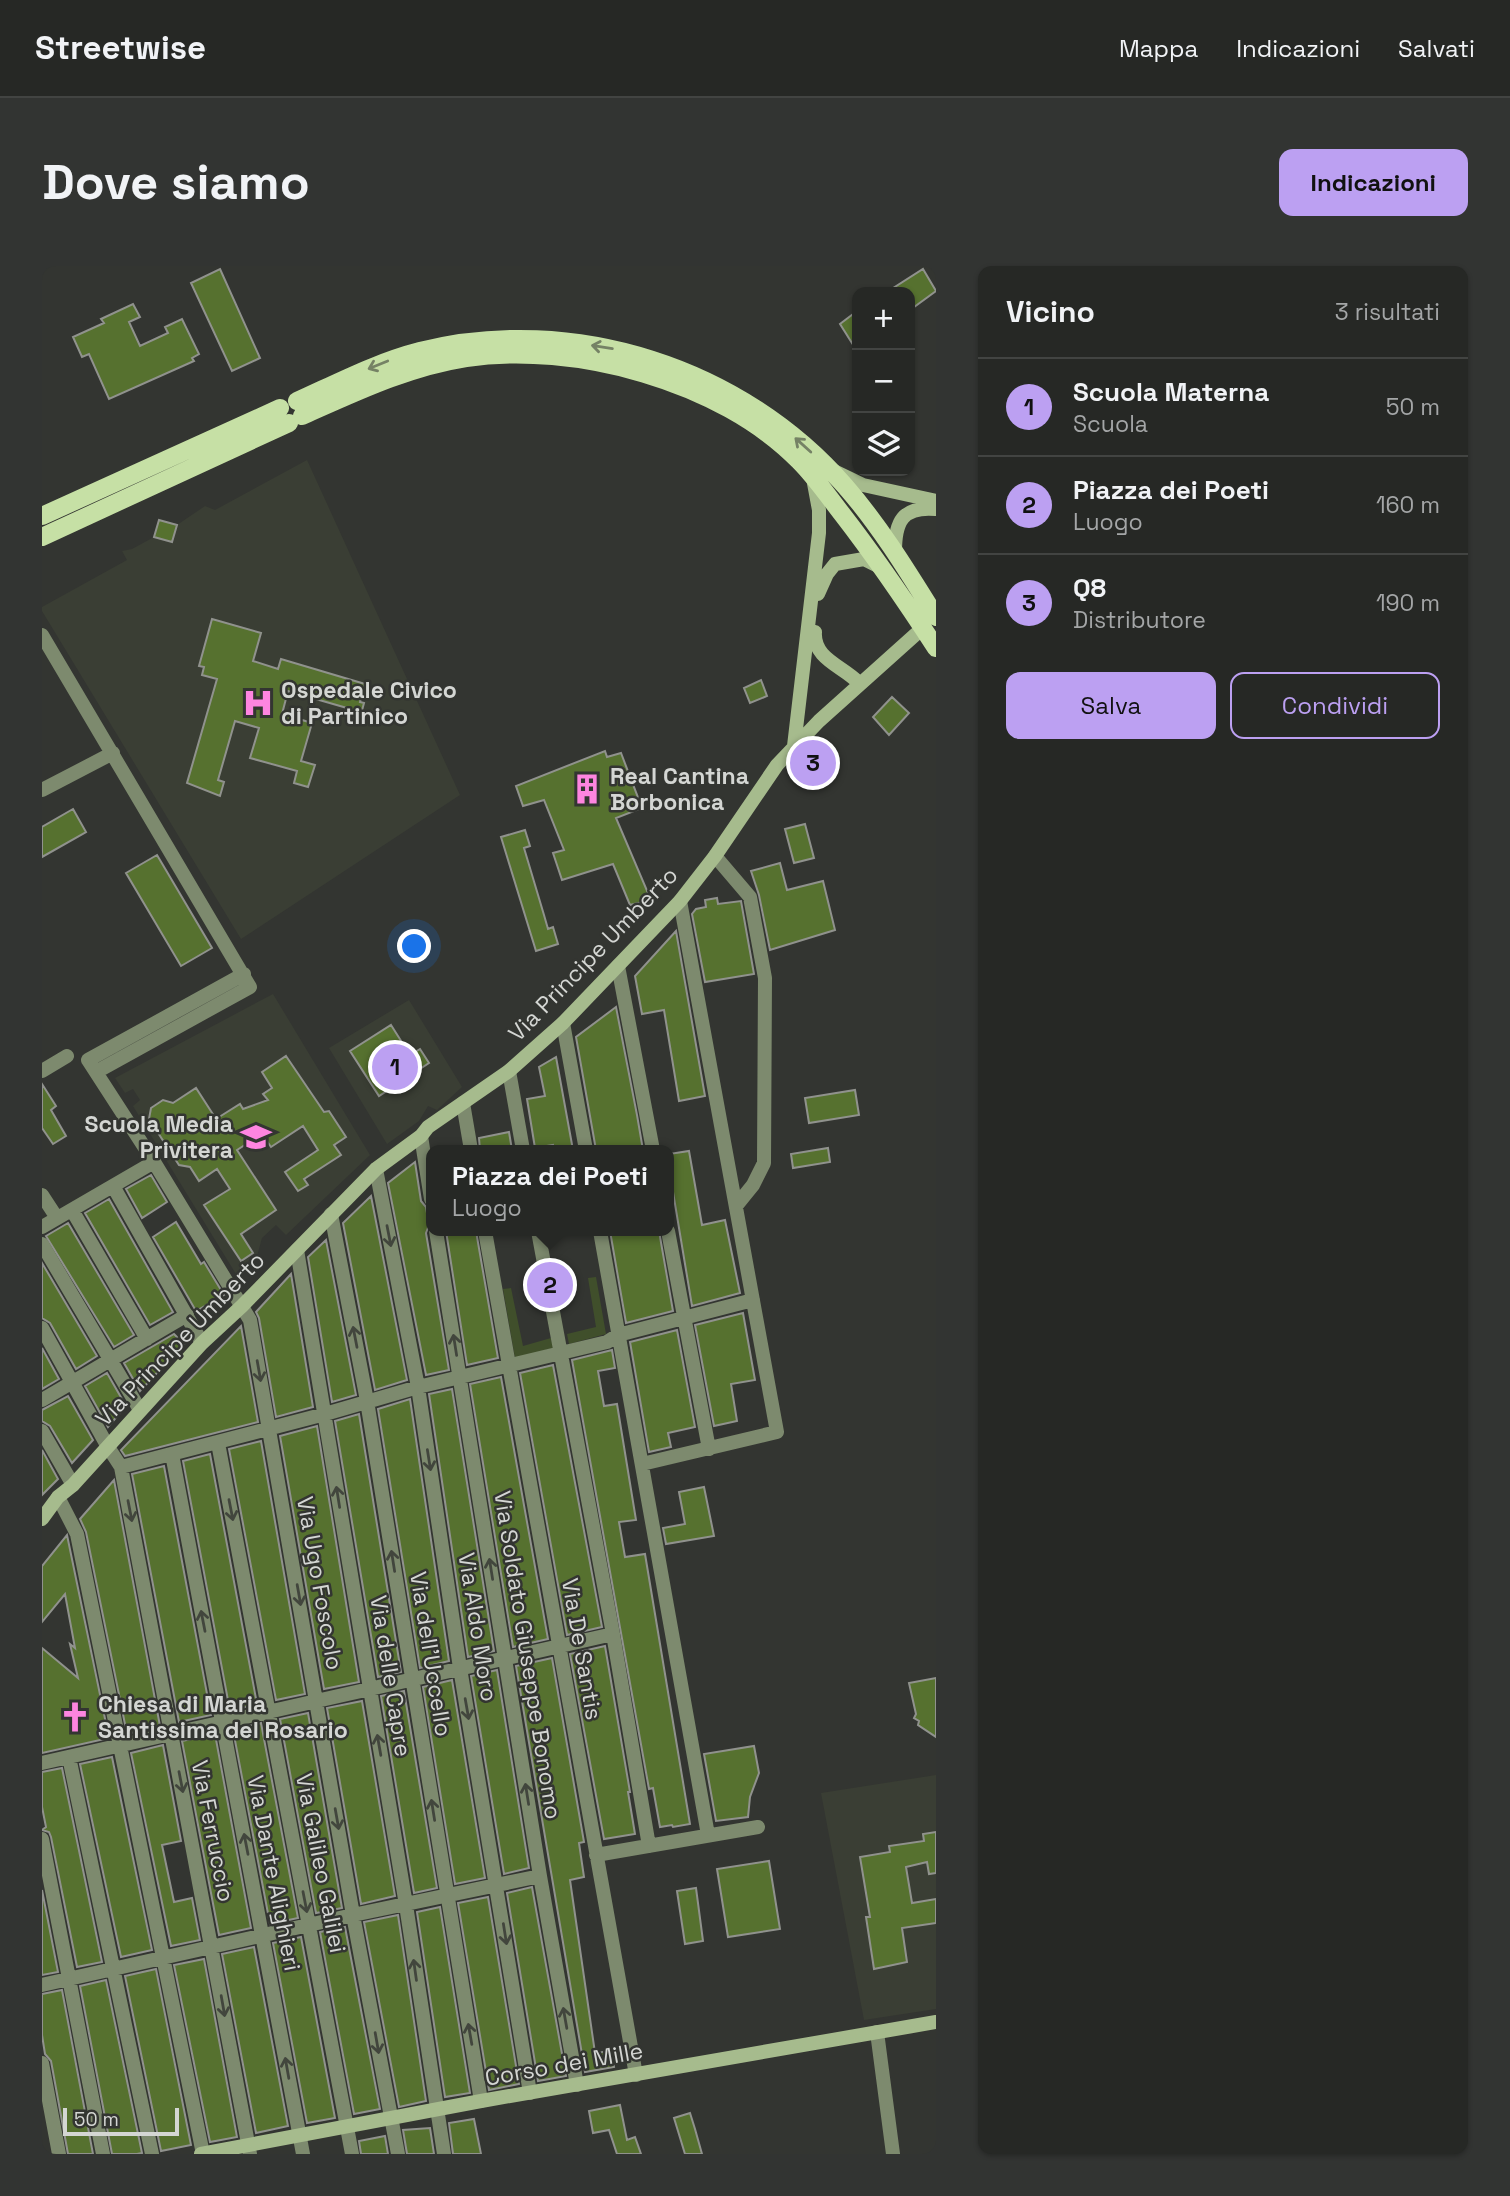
<!DOCTYPE html>
<html lang="it">
<head>
<meta charset="utf-8">
<style>
	body { margin:0; font-family:"Space Grotesk",sans-serif; background:#323432; color:#f1f3f6 }
	.controls { position:absolute; right:21px; top:21px; display:grid; overflow:hidden; border-radius:14px; box-shadow:0 2px 5px #0004 }
	.controls button { width:63px; height:63px; display:grid; place-items:center; padding:0; border:0; border-bottom:2px solid #424442; background:#262825; color:#f1f3f6; font:35px sans-serif }
	.scale { position:absolute; left:21px; bottom:18px; width:116px; box-sizing:border-box; padding-left:7px; border:4px solid #d4d6d3; border-top:0; font-size:19px; line-height:24px; white-space:nowrap; color:#d4d6d3; -webkit-text-stroke:5px #333531; paint-order:stroke }
	.you { position:absolute; left:373px; top:681px; width:24px; height:24px; margin:-18px; border:5px solid #fff; border-radius:50%; background:#1a73e8; box-shadow:0 0 0 10px #1a73e833 }
	.badge { display:grid; place-items:center; width:46px; height:46px; border-radius:50%; background:#bca0f2; color:#111; font-size:23px; font-weight:700 }
	.pin { position:absolute; translate:-50% -50%; border:4px solid #fff; box-shadow:0 2px 7px #0006 }
	.popup { position:absolute; left:384px; top:879px; width:248px; height:91px; box-sizing:border-box; display:grid; place-content:center; border-radius:14px; background:#262825; filter:drop-shadow(0 2px 5px #0005); font-size:23px; white-space:nowrap; color:#a4a6a7 }
	.popup b { font-size:26px; color:#f1f3f6 }
	.popup::after { content:''; position:absolute; left:50%; top:100%; margin-left:-14px; border:14px solid transparent; border-top-color:#262825 }
	.list { margin:0; padding:0; list-style:none }
	h2 { display:flex; justify-content:space-between; align-items:center; height:91px; margin:0; padding:0 28px; font-size:30px }
	h2 small { font-size:23px; font-weight:400; color:#a4a6a7 }
	.list li { display:grid; grid-template-columns:46px 1fr auto; gap:21px; align-items:center; box-sizing:border-box; height:98px; padding:0 28px; border-top:2px solid #424442 }
	.list b { display:block; font-size:26px; white-space:nowrap }
	.list p { margin:0; font-size:23px; white-space:nowrap; color:#a4a6a7 }
	.list em { font-size:23px; font-style:normal; color:#a4a6a7 }
	.actions { display:flex; gap:14px; padding:21px 28px }
	.actions a { flex:1; padding:16px 0; border:2px solid #bca0f2; border-radius:14px; text-align:center; font-size:24px; color:#bca0f2 }
	.actions .main { background:#bca0f2; color:#111 }
	.icon { flex:none; width:38px; height:38px; fill:none; stroke:currentColor; stroke-width:2; stroke-linecap:round; stroke-linejoin:round }
	.map { position:relative; flex:none; width:894px; height:1888px; overflow:hidden; border-radius:14px }
	header { display:flex; align-items:center; gap:42px; box-sizing:border-box; height:98px; padding:0 35px; background:#262825; border-bottom:2px solid #424442 }
	header strong { font-size:33px }
	nav { display:flex; gap:38px; margin-inline-start:auto; font-size:24px }
	.intro { display:flex; align-items:center; justify-content:space-between; box-sizing:border-box; height:168px; padding:0 42px }
	h1 { margin:0; font-size:49px }
	.button { padding:18px 32px; border-radius:14px; background:#bca0f2; color:#111; font-size:24px; font-weight:700 }
	main { display:flex; gap:42px; padding:0 42px }
	aside { flex:1; background:#262825; border-radius:14px; box-shadow:0 2px 5px #0004 }
	.map>svg:first-child { display:block }
</style>
</head>
<body>
<header>
<strong>Streetwise</strong>
<nav><a>Mappa</a><a>Indicazioni</a><a>Salvati</a></nav>
</header>
<div class="intro"><h1>Dove siamo</h1><a class="button">Indicazioni</a></div>
<main>
<div class="map">
<svg width="894" height="1888" viewBox="0 0 894 1888">
	<rect width="100%" height="100%" fill="#333531"/>
	<path fill="#3a3e34" d="M265,194L418,529L199,673L0,345V341L85,294L80,285L90,283L112,271L130,276L135,259L163,240L173,244Z
		M231,728L328,889L244,969L234,959L220,972L214,994L197,1013L91,840L98,834L91,823L83,827L73,812Z
		M367,734L420,821L395,844L386,840L377,855L345,878L287,782Z
		M894,1509V1743L822,1754L779,1527Z"/>
	<path fill="#404f2b" d="M554,1011L564,1068L527,1078L525,1068L554,1061L546,1012Z
		M469,1022L481,1080L509,1072L511,1082L473,1092L461,1023Z"/>
	<path fill="#56712f" stroke="#90928d" stroke-width="2" d="M178,3L218,92L190,105L149,17Z
		M881,3L894,25L868,44V26H845Z
		M91,38L98,51L87,56L98,80L126,67L123,61L140,53L157,88L150,92L152,95L67,133L47,88L40,91L31,71L62,57L59,53Z
		M815,45V85L798,58Z
		M117,254L135,259L130,276L112,271Z
		M170,353L219,367L211,395L236,403L239,393L323,418L318,436L322,437L318,452L304,448L305,442L246,425L240,448L270,457L259,495L273,499L266,521L252,517L255,505L208,492L217,462L193,455L176,514L182,516L178,530L145,517L175,413L160,409L162,401L157,400Z
		M719,414L725,430L708,437L702,422Z
		M850,431L867,447L847,469L831,451Z
		M770,483L785,496L773,511L757,498Z
		M563,485L565,491L579,487L600,542L574,552L609,634L588,639L571,598L520,614L511,587L522,584L502,534L481,540L474,520Z
		M31,543L44,566L0,591V561Z
		M763,558L772,592L752,597L743,563Z
		M483,564L488,580L482,582L502,649L506,663L511,661L516,678L494,685L459,571Z
		M115,589L170,682L139,700L84,607Z
		M738,597L745,624L781,615L793,664L728,684L717,629L709,605Z
		M675,632L676,638L699,635L712,708L663,716L650,648L654,643L664,641L663,634Z
		M634,665L663,830L637,835L622,744L600,748L593,710Z
		M574,741L595,849L601,884H554L534,771Z
		M349,759L368,789L378,783L387,797L337,830L308,785Z
		M244,790L282,846L287,845L304,871L292,879L299,889L262,913L266,919L256,925L243,906L276,884L261,860L229,881L220,868L195,884L234,944L199,968L211,987L199,995L162,939L188,923L175,903L157,915L148,901L137,899L107,853L109,842L121,834L131,837L154,822L174,853L198,838L201,843L226,834L221,828L230,822L220,806Z
		M514,791L531,884H512L511,879L493,882L485,833L503,830L497,801Z
		M0,818L14,840L9,844L24,870L11,878L0,862Z
		M813,824L817,849L767,857L763,832Z
		M467,866L470,884H438L437,872Z
		M786,882L788,896L751,902L749,888Z
		M647,885L660,959L683,954L698,1027L650,1040L627,902V888Z
		M373,896L379,935L384,941L387,959L384,967L407,1104L384,1109L346,917Z
		M109,909L125,936L100,952L84,923Z
		M329,930L365,1114L333,1124L301,957Z
		M67,933L131,1046L108,1059L43,947Z
		M134,956L159,998L162,996L182,1029L154,1045L111,971Z
		M26,957L92,1069L72,1081L4,970Z
		M404,965H434L456,1092L425,1099Z
		M568,965H617L631,1045L584,1057Z
		M284,974L314,1129L290,1136L266,991Z
		M0,997L55,1090L34,1103L8,1057L0,1052Z
		M249,1008L271,1141L234,1151L217,1052L214,1046Z
		M701,1047L713,1114L689,1118L695,1155L672,1160L653,1059Z
		M199,1060L216,1156L83,1190L79,1184Z
		M635,1064L653,1161L626,1167L629,1181L607,1186L588,1076Z
		M132,1068L142,1078L98,1125L82,1097Z
		M0,1082L17,1113L0,1123Z
		M570,1084L573,1102L556,1105L562,1140L575,1138L594,1254L577,1256L583,1291L603,1288L648,1558L631,1561L630,1559L618,1561L611,1522L607,1523L530,1094Z
		M511,1099L560,1361L525,1369L478,1107Z
		M65,1107L84,1140L66,1161L43,1120Z
		M459,1111L506,1373L471,1381L428,1118Z
		M410,1123L452,1385L426,1391L387,1128Z
		M26,1130L51,1174L30,1197L8,1160L0,1155V1144Z
		M368,1133L407,1395L378,1402L336,1143Z
		M317,1148L359,1406L336,1411L293,1155Z
		M275,1160L317,1416L282,1423L238,1170Z
		M219,1175L263,1428L234,1434L187,1183Z
		M0,1184L16,1213L0,1229Z
		M168,1188L215,1438L188,1445L141,1195Z
		M122,1200L169,1449L137,1456L90,1208Z
		M72,1214L118,1460L85,1468L44,1266L38,1253Z
		M662,1221L672,1270L624,1278L621,1262L643,1258L637,1226Z
		M25,1269L67,1472L0,1487V1382L36,1412L28,1378L33,1382L23,1328L0,1356V1300Z
		M563,1380L588,1526H586L593,1568L562,1573L528,1388Z
		M510,1392L542,1576L537,1577L542,1611L528,1614L553,1787L569,1785L572,1801L543,1806L474,1400Z
		M455,1404L487,1602L462,1608L429,1410Z
		M894,1412V1471L876,1459L877,1455L872,1452L874,1448L867,1417Z
		M410,1414L443,1612L413,1618L381,1421Z
		M362,1425L395,1622L372,1627L339,1430Z
		M320,1435L353,1630L319,1638L285,1442Z
		M266,1447L300,1642L274,1647L238,1453Z
		M219,1457L256,1652L228,1658L191,1464Z
		M173,1468L209,1662L177,1669L140,1475Z
		M121,1479L139,1575L120,1579L132,1636L150,1632L158,1674L129,1680L89,1487Z
		M712,1480L717,1507L708,1531L706,1551L674,1555L662,1488Z
		M70,1491L110,1684L79,1691L38,1498Z
		M20,1502L60,1696L35,1701L9,1571L7,1566L0,1564L4,1561L0,1541V1506Z
		M894,1566V1607L887,1608L885,1596L864,1601L870,1637L894,1633V1657L860,1662L865,1696L832,1703L824,1651H828L818,1591L848,1586L847,1580L882,1575L881,1568Z
		M727,1595L738,1663L686,1671L675,1603Z
		M490,1621L524,1810L496,1815L465,1627Z
		M654,1622L661,1675L643,1678L635,1625Z
		M0,1624L16,1706L0,1709Z
		M446,1631L477,1818L447,1824L416,1637Z
		M398,1641L428,1827L403,1831L375,1646Z
		M356,1649L384,1835L357,1841L322,1656Z
		M303,1661L338,1843L312,1848L278,1666Z
		M259,1671L293,1852L265,1857L231,1677Z
		M212,1681L246,1860L214,1867L180,1688Z
		M162,1693L195,1871L168,1876L132,1699Z
		M114,1703L149,1879L119,1885L83,1710Z
		M64,1714L100,1887L95,1888H70L38,1720Z
		M20,1724L51,1888H26L9,1795L3,1788L0,1769V1728Z
		M578,1839L585,1874L593,1871L599,1888H575L567,1864L551,1867L547,1845Z
		M648,1847L653,1863L660,1888H643L632,1852Z
		M432,1853L439,1888H411L407,1857Z
		M388,1862L392,1888H365L361,1864Z
		M343,1870L346,1888H319L317,1875Z"/>
	<g fill="none" stroke-linecap="round" stroke-linejoin="round">
		<path stroke="#7d8a6e" stroke-width="14" d="M0,369L208,721L54,806
			M0,524L71,487
			M673,590L708,631L723,712L722,897L711,919L694,940
			M576,700L611,884
			M202,708L46,794L112,896L208,1054L311,1649L356,1888
			M521,757L544,884
			M0,805L25,790
			M467,805L481,884
			M421,837L429,884
			M379,870L389,933
			M334,903L376,1121L418,1402L488,1827
			M71,920L160,1077
			M0,929L15,952
			M30,944L105,1073
			M289,948L325,1135L439,1835
			M0,961L112,896
			M394,965L498,1610L535,1819
			M443,965L594,1809
			M496,965L571,1368L607,1580
			M558,965L666,1569
			M626,965L667,1183
			M0,978L98,1144
			M255,984L364,1639L402,1888
			M0,1062L66,1181L79,1201L208,1888
			M0,1134L145,1049
			M0,1165L31,1219
			M176,1177L310,1888
			M130,1188L261,1888
			M600,1198L735,1166L638,635
			M79,1201L283,1148L376,1121L565,1076L576,1069L711,1034
			M16,1231L35,1268L161,1888
			M27,1491L110,1888
			M0,1497L571,1368
			M0,1573L61,1888
			M554,1589L716,1561
			M0,1719L311,1649L498,1610
			M835,1766L851,1888
			M0,1797L17,1888"/>
		<path stroke="#a6bb8d" stroke-width="14" d="M792,205L821,219L894,235
			M853,286C853,256 860,240 894,243
			M776,328L785,308L793,298L822,293L840,302
			M773,366C771,393 801,400 817,417
			M752,480L777,267V244L771,212
			M0,1253L16,1231L31,1219L160,1077L200,1040L334,903L379,870L386,861L467,805L521,757L638,635L673,590L735,499L777,455L874,368
			M159,1888L439,1835L894,1756"/>
		<path stroke="#c6e0a5" stroke-width="18" d="M255,135C295,117 335,96 378,85C531,47 700,101 803,220C838,260 866,306 894,351
			M260,150C314,126 366,101 424,92C532,76 679,115 757,195C773,211 786,230 800,248C834,292 864,336 894,382
			M0,250L238,142
			M0,271L247,157"/>
	</g>
	<defs><path id="oneway-shaft" d="M-6 0H5M1.5-3L5.5 0L1.5 3" fill="none" stroke-width="1.6" stroke-linecap="round" stroke-linejoin="round" transform="scale(1.75)"/></defs>
	<g stroke="#758265">
		<use href="#oneway-shaft" transform="translate(560 81) rotate(-171)"/>
		<use href="#oneway-shaft" transform="translate(336 99) rotate(158)"/>
		<use href="#oneway-shaft" transform="translate(761 179) rotate(-138)"/>
	</g>
	<g stroke="#42463d">
		<use href="#oneway-shaft" transform="translate(347 970) rotate(79)"/>
		<use href="#oneway-shaft" transform="translate(313 1071) rotate(-101)"/>
		<use href="#oneway-shaft" transform="translate(413 1079) rotate(-99)"/>
		<use href="#oneway-shaft" transform="translate(217 1105) rotate(80)"/>
		<use href="#oneway-shaft" transform="translate(387 1194) rotate(81)"/>
		<use href="#oneway-shaft" transform="translate(296 1231) rotate(-99)"/>
		<use href="#oneway-shaft" transform="translate(189 1244) rotate(79)"/>
		<use href="#oneway-shaft" transform="translate(88 1245) rotate(79)"/>
		<use href="#oneway-shaft" transform="translate(351 1295) rotate(-99)"/>
		<use href="#oneway-shaft" transform="translate(449 1303) rotate(-99)"/>
		<use href="#oneway-shaft" transform="translate(257 1329) rotate(80)"/>
		<use href="#oneway-shaft" transform="translate(161 1355) rotate(-101)"/>
		<use href="#oneway-shaft" transform="translate(425 1443) rotate(80)"/>
		<use href="#oneway-shaft" transform="translate(337 1479) rotate(-100)"/>
		<use href="#oneway-shaft" transform="translate(139 1516) rotate(79)"/>
		<use href="#oneway-shaft" transform="translate(485 1528) rotate(-99)"/>
		<use href="#oneway-shaft" transform="translate(391 1544) rotate(-99)"/>
		<use href="#oneway-shaft" transform="translate(295 1553) rotate(80)"/>
		<use href="#oneway-shaft" transform="translate(204 1578) rotate(-101)"/>
		<use href="#oneway-shaft" transform="translate(263 1636) rotate(79)"/>
		<use href="#oneway-shaft" transform="translate(463 1668) rotate(81)"/>
		<use href="#oneway-shaft" transform="translate(373 1704) rotate(-98)"/>
		<use href="#oneway-shaft" transform="translate(181 1740) rotate(80)"/>
		<use href="#oneway-shaft" transform="translate(523 1752) rotate(-100)"/>
		<use href="#oneway-shaft" transform="translate(428 1768) rotate(-100)"/>
		<use href="#oneway-shaft" transform="translate(335 1777) rotate(80)"/>
		<use href="#oneway-shaft" transform="translate(245 1802) rotate(-100)"/>
	</g>
	<defs>
		<g id="hospital-bare" transform="scale(2.415)"><path d="M-5-5h3v3.5h4V-5h3V5h-3V1.5h-4V5h-3Z" fill="#fe85e0" stroke="#333531" stroke-width="2.5" paint-order="stroke"/></g>
		<g id="building-bare" transform="scale(2.415)"><path d="M-4-6H4V6H1V3H-1V6H-4ZM-2.5-4.3h1.7v1.8h-1.7ZM.8-4.3h1.7v1.8H.8ZM-2.5-1h1.7V.8h-1.7ZM.8-1h1.7V.8H.8Z" fill="#fe85e0" stroke="#333531" stroke-width="2.5" paint-order="stroke"/></g>
		<g id="school-bare" transform="scale(2.415)"><path d="M0-5L7-2L0 1L-7-2ZM-4 1L0 2.5L4 1V4Q0 6-4 4Z" fill="#fe85e0" stroke="#333531" stroke-width="2.5" paint-order="stroke"/></g>
		<g id="church-bare" transform="scale(2.415)"><path d="M-1.2-6h2.4v3.5h3.3v2.4h-3.3V6h-2.4V-.1h-3.3v-2.4h3.3Z" fill="#fe85e0" stroke="#333531" stroke-width="2.5" paint-order="stroke"/></g>
	</defs>
	<g fill-rule="evenodd">
		<use href="#hospital-bare" x="216" y="437"/>
		<use href="#building-bare" x="545" y="523"/>
		<use href="#school-bare" x="214" y="871"/>
		<use href="#church-bare" x="33" y="1451"/>
	</g>
	<g text-anchor="middle" stroke-width="5" stroke-linejoin="round" paint-order="stroke">
		<g font-size="23" font-weight="bold" fill="#d4d6d3" stroke="#333531" text-anchor="start">
			<text x="239" y="432">Ospedale Civico<tspan x="239" dy="26">di Partinico</tspan></text>
			<text x="568" y="518">Real Cantina<tspan x="568" dy="26">Borbonica</tspan></text>
			<text x="191" y="866" text-anchor="end">Scuola Media<tspan x="191" dy="26">Privitera</tspan></text>
			<text x="56" y="1446">Chiesa di Maria<tspan x="56" dy="26">Santissima del Rosario</tspan></text>
		</g>
		<g font-size="23" fill="#d4d6d3" stroke="#333531">
			<text transform="translate(551 688) rotate(-46)" y="8">Via Principe Umberto</text>
			<text transform="translate(138 1073) rotate(-46)" y="8">Via Principe Umberto</text>
			<text transform="translate(278 1317) rotate(80)" y="8">Via Ugo Foscolo</text>
			<text transform="translate(436 1361) rotate(81)" y="8">Via Aldo Moro</text>
			<text transform="translate(540 1383) rotate(80)" y="8">Via De Santis</text>
			<text transform="translate(389 1388) rotate(81)" y="8">Via dell'Uccello</text>
			<text transform="translate(486 1389) rotate(81)" y="8">Via Soldato Giuseppe Bonomo</text>
			<text transform="translate(349 1410) rotate(81)" y="8">Via delle Capre</text>
			<text transform="translate(171 1565) rotate(79)" y="8">Via Ferruccio</text>
			<text transform="translate(279 1597) rotate(79)" y="8">Via Galileo Galilei</text>
			<text transform="translate(232 1607) rotate(79)" y="8">Via Dante Alighieri</text>
			<text transform="translate(522 1798) rotate(-10)" y="8">Corso dei Mille</text>
		</g>
	</g>
</svg>
<div class="controls">
<button>+</button>
<button>−</button>
<button><svg class="icon" aria-label="layers" viewBox="0 0 24 24"><path d="M12 4l9 5-9 5-9-5zM3 14l9 5 9-5"/></svg></button>
</div>
<div class="scale">50 m</div>
<div class="you"></div>
<div class="pin badge" style="left:353px;top:801px">1</div>
<div class="pin badge" style="left:508px;top:1019px">2</div>
<div class="popup"><b>Piazza dei Poeti</b>Luogo</div>
<div class="pin badge" style="left:771px;top:497px">3</div>
</div>
<aside>
<h2>Vicino<small>3 risultati</small></h2>
<ul class="list">
<li><span class="badge">1</span><div><b>Scuola Materna</b><p>Scuola</p></div><em>50 m</em></li>
<li><span class="badge">2</span><div><b>Piazza dei Poeti</b><p>Luogo</p></div><em>160 m</em></li>
<li><span class="badge">3</span><div><b>Q8</b><p>Distributore</p></div><em>190 m</em></li>
</ul>
<div class="actions"><a class="main">Salva</a><a>Condividi</a></div>
</aside>
</main>
</body>
</html>
